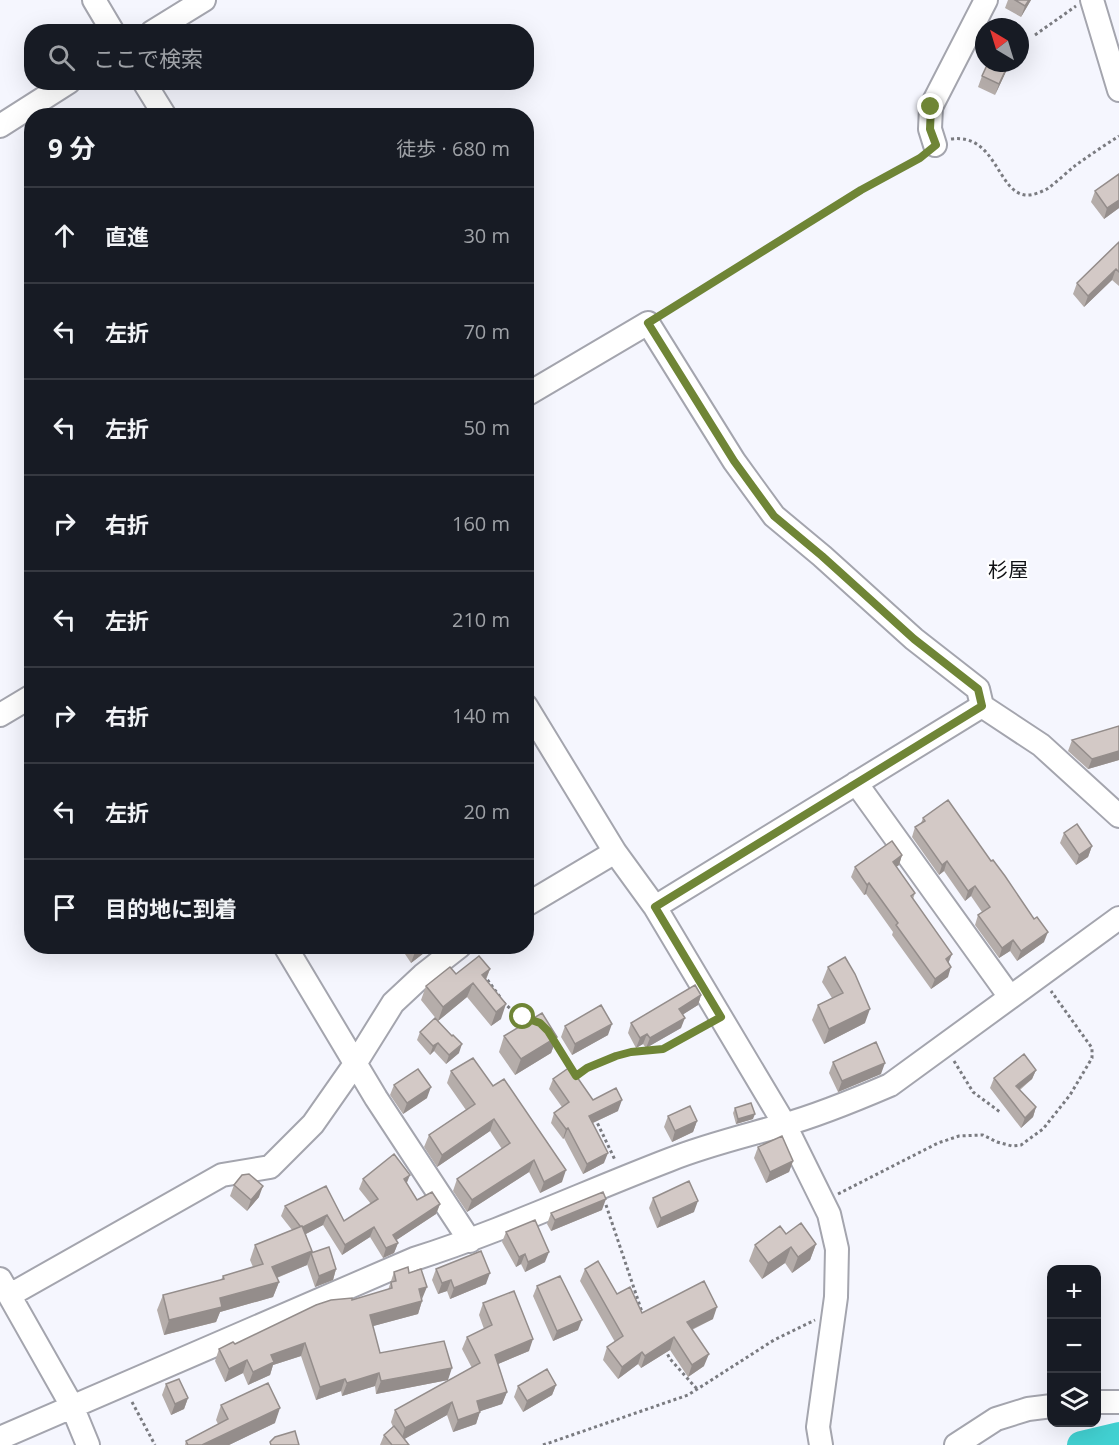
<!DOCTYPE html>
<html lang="ja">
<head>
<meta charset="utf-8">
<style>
	body { margin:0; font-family:"Open Sans","Noto Sans JP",sans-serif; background:#242831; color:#f1f3f6 }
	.controls { position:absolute; right:18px; bottom:18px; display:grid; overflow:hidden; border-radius:12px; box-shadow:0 6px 24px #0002 }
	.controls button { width:54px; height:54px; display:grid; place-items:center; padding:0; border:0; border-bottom:2px solid #363941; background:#171b24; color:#f1f3f6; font:30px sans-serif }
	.compass { position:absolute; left:975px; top:18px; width:54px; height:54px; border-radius:50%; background:#171b24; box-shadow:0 6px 24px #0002; rotate:322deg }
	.stop { position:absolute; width:18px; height:18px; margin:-14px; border:4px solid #6f8536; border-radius:50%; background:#fff }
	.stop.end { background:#6f8536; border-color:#fff; box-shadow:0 2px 6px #0008 }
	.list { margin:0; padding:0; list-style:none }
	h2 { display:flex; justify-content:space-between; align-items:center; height:78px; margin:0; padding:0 24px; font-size:26px }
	h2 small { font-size:20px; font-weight:400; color:#9ea1a6 }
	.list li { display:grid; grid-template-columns:39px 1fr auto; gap:18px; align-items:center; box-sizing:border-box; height:96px; padding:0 24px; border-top:2px solid #363941 }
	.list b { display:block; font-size:22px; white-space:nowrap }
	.list em { font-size:20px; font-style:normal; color:#9ea1a6 }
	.icon { flex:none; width:33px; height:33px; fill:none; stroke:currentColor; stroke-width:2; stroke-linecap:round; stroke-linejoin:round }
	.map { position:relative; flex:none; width:1119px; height:1445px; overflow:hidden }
	.search { position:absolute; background:#171b24; box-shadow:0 6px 24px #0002; left:24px; top:24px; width:510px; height:66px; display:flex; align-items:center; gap:15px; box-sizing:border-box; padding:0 21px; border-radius:24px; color:#9ea1a6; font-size:22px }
	.panel { position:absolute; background:#171b24; box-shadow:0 6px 24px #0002; left:24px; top:108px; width:510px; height:846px; border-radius:24px }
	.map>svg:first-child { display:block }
</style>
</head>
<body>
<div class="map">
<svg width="1119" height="1445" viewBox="0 0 1119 1445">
	<rect width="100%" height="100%" fill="#f5f6fe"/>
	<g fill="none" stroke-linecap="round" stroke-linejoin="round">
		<path stroke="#42d1d2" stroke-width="28" d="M1081,1445L1119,1436"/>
		<g stroke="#a4a5ae" stroke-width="26">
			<path id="minor" d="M94,0L113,32
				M1092,0L1119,90
				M152,32L204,0
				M144,82L165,116
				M0,126L69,82
				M935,145L930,129L931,107L986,0
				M526,395L648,323L734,461L774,516L822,556L914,639L978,689L982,706L1041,745L1119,816
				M526,706L615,852L655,907L785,1125L829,1214L837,1249L836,1297L818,1427L821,1445
				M0,715L32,696
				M856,783L1010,997
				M526,905L615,852
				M655,907L982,706
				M285,946L376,1098L470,1241
				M0,1279L72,1406L88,1445
				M10,1295L222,1175L270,1167L313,1124L355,1064L393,1003L423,975L460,946
				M1096,1402H1119
				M0,1438L414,1259C502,1231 583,1193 669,1160C706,1145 745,1136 783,1125C819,1115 855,1100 890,1085L1119,918
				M956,1445L996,1419L1028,1409L1052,1406"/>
		</g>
		<path stroke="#7a7b80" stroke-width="3" stroke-dasharray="3 3" stroke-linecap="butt" d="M1035,35L1076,6
			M951,139C996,133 997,191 1025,195C1032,196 1041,192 1047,189C1057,182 1067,172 1076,165C1090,155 1105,145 1119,136
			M664,313L861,191L920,158
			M484,975L500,997
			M503,1002L513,1011L533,1020
			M555,1041L578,1079
			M954,1061L973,1092L1000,1112
			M577,1076L587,1068L616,1056L631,1052L663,1049L706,1025
			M595,1118L615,1160
			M838,1194L938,1143L959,1136L983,1135L997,1142L1012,1146L1021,1145L1043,1129L1070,1095L1092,1058V1048L1051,991
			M606,1205L643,1315
			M665,1349L670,1359L697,1389
			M132,1402L155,1445
			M543,1445L688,1395L774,1340L815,1320"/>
		<use href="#minor" stroke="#fff" stroke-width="22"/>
	</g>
	<path fill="#b5adaa" d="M1008,0H1031L1021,17L1005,8Z
		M1010,63L995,95L978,87L982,76Z
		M1095,191L1119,208L1104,219L1091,202Z
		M1119,242V286L1112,280L1084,307L1073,294L1077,283Z
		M1119,726V760L1088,769L1068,751L1072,740Z
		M923,818L1044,942L1017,961L1010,951L999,958L975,925L978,915L982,912L971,896L965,901L944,871L939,875L912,837L915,827L921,823Z
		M1064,833L1092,846L1088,857L1076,865L1060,843Z
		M902,855L899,865L896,867L915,893L913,899L949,963L948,977L931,989L892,935L893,932L866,894L864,895L851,877L855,867Z
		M405,946H433L411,963L403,951Z
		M828,967L865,1023L824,1044L812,1020L818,1005L832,998L822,982Z
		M490,969L486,980L501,1019L491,1026L467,997L438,1021L421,1000L426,986L456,974Z
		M701,995L698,1005L683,1014L681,1028L646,1048L643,1044L636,1048L628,1033L631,1023Z
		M565,1026L608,1035L572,1055L561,1037Z
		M420,1032L459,1053L446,1064L434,1051L430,1055L417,1040Z
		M504,1036L557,1037L551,1053L515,1075L499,1052Z
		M833,1062L881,1074L838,1092L829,1073Z
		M1036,1070L1032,1079L1020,1090L1036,1107L1033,1117L1021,1128L990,1088L994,1078Z
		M451,1071L562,1182L540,1193L529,1172L467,1212L453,1191L457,1179L502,1149L490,1131L437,1167L424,1147L429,1135L466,1110L447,1083Z
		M553,1079L593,1100L618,1111L593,1123L604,1163L583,1174L564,1138L563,1139L551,1123L554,1113L562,1107L549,1089Z
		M394,1085L427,1098L403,1114L390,1095Z
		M735,1108L753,1119L736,1124L733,1113Z
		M668,1116L697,1121L693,1132L672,1142L664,1127Z
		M758,1147L793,1161L789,1172L766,1183L754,1158Z
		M363,1179L417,1200L440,1204L436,1214L396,1240L398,1243L394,1253L383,1258L370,1237L342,1255L323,1225L306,1234L311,1253L336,1269L333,1280L315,1287L307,1264V1265L277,1278L279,1282L273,1297L220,1312L216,1322L164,1335L157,1310L163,1295L221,1280L223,1276L253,1267L250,1260L255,1245L292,1230L281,1216L285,1206L326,1186L344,1221L371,1204L359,1189Z
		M234,1185L259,1197L247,1211L230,1196Z
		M653,1198L694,1212L657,1228L649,1208Z
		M602,1210L551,1231L547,1224L551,1213Z
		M506,1232L545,1262L525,1272L521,1264L516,1267L502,1242Z
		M786,1234L816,1244L810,1260L792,1273L785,1263L762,1279L749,1261L755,1245Z
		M436,1269L486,1284L450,1299L447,1291L438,1294L432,1280Z
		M585,1269L642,1313L713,1319L692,1330L704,1366L688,1377L670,1350L641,1368L638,1364L618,1379L603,1360L607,1347L615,1342L580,1281Z
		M394,1272L409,1273L422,1301L418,1314L373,1326L380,1353L448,1380L376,1394L375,1386L342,1396L341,1391L316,1400L301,1356L273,1365L270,1375L248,1385L243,1373L225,1382L215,1361L219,1349L235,1344L352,1300L388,1290Z
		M537,1286L578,1330L553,1341L533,1296Z
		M483,1303L529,1351L498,1364L507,1392L502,1404L480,1411L476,1424L453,1432L447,1415L404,1439L409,1445H380L384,1435L393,1427L391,1422L395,1410L472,1368L462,1349L467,1337L484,1329L479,1315Z
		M166,1384L188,1398L184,1409L171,1415L162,1395Z
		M556,1385L552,1395L523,1412L514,1397L518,1386Z
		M221,1405L275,1423L229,1445H185L186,1441L218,1424L216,1420Z"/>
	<path fill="#948d8b" d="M1029,0H1031L1021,17L1025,6Z
		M1009,63H1010L995,95L999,84Z
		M1119,200V208L1104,219L1107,208Z
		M1116,269L1112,280L1084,307L1088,296Z
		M1119,751V760L1088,769L1092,759Z
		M1092,846L1088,857L1076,865L1079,855Z
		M902,855L899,865L889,872L893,862Z
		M947,861L944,871L939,875L942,865Z
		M869,883L866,894L864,895L867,885Z
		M975,886L971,896L965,901L968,891Z
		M1048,932L1044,942L1017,961L1021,951Z
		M1013,940L1010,951L999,958L1002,948Z
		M423,946H433L411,963L415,952Z
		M952,954L948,964L946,959Z
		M951,967L948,977L931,989L935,979Z
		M490,969L484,983L477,989L482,975Z
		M473,983L467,997L438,1021L443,1007Z
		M701,995L698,1005L676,1019L679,1009Z
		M506,1004L501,1019L491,1026L496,1012Z
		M870,1009L865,1023L824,1044L829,1029Z
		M685,1018L681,1028L646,1048L650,1038Z
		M612,1024L608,1035L572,1055L575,1044Z
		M647,1034L643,1044L636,1048L640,1038Z
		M557,1037L551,1053L515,1075L521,1059Z
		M438,1043L434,1051L430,1055L433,1046Z
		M462,1044L459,1053L446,1064L449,1055Z
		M885,1063L881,1074L838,1092L842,1081Z
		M1036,1070L1032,1079L1012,1095L1016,1086Z
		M431,1087L427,1098L403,1114L407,1103Z
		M622,1100L618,1111L586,1126L589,1116Z
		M1036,1107L1033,1117L1021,1128L1025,1118Z
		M755,1114L753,1119L736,1124L738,1119Z
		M494,1119L490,1131L437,1167L442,1155Z
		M697,1121L693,1132L672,1142L675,1131Z
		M568,1128L564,1138L563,1139L566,1129Z
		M608,1153L604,1163L583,1174L587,1164Z
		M534,1160L529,1172L467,1212L472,1200Z
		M793,1161L789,1172L766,1183L770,1172Z
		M566,1170L562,1182L540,1193L544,1182Z
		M410,1175L406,1185L404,1179Z
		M263,1186L259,1197L247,1211L251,1200Z
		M606,1199L602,1210L551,1231L555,1220Z
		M698,1201L694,1212L657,1228L661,1218Z
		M440,1204L436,1214L389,1245L393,1235Z
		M327,1215L323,1225L298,1238L301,1228Z
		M374,1227L370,1237L342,1255L345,1245Z
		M398,1243L394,1253L383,1258L386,1248Z
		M816,1244L810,1260L792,1273L798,1257Z
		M791,1247L785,1263L762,1279L768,1263Z
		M312,1251L307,1265L266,1282L272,1267Z
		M549,1252L545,1262L525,1272L528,1262Z
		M525,1254L521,1264L516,1267L519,1257Z
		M336,1269L333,1280L315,1287L319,1276Z
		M490,1273L486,1284L450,1299L454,1288Z
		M451,1280L447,1291L438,1294L442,1283Z
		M279,1282L273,1297L220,1312L216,1322L164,1335L169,1320L220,1298Z
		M427,1287L422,1299L419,1289Z
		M422,1301L418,1314L366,1328L370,1315Z
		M717,1307L713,1319L682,1334L687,1322Z
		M582,1320L578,1330L553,1341L557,1331Z
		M674,1337L670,1350L641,1368L645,1356Z
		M533,1339L529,1351L491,1367L495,1355Z
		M305,1343L301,1356L273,1365L270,1375L248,1385L253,1372L271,1355Z
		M642,1352L638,1364L618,1379L622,1367Z
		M709,1354L704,1366L688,1377L692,1365Z
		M247,1360L243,1373L225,1382L229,1369Z
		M452,1368L448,1380L376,1394L381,1381Z
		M379,1373L375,1386L342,1396L347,1383Z
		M345,1379L341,1391L316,1400L320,1387Z
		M556,1385L552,1395L523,1412L527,1401Z
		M507,1392L502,1404L472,1414L477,1401Z
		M188,1398L184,1409L171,1415L175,1404Z
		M452,1402L447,1415L401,1441L405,1428Z
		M280,1408L275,1423L229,1445H202Z
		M480,1412L476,1424L453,1432L458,1420Z"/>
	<path fill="#d3c9c6" stroke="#948d8b" stroke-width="1.5" d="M1015,0H1029L1025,6Z
		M988,63H1009L999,84L982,76Z
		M1119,174V200L1107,208L1095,191Z
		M1119,242V272L1116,269L1088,296L1077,283Z
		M1119,726V751L1092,759L1072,740Z
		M948,800L991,861L993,860L1005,876L1034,919L1037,917L1048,932L1021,951L1013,940L1002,948L978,915L990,907L975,886L968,891L947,861L942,865L915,827L925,821L923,818Z
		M1077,824L1092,846L1079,855L1064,833Z
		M892,841L902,855L893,862L915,893L911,896L952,954L946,959L951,967L935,979L896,925L898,923L869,883L867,885L855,867Z
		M412,946H423L415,952Z
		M479,956L490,969L482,975L506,1004L496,1012L473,983L443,1007L426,986L450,967L456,974Z
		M845,957L855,974L870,1009L829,1029L818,1005L843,993L828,967Z
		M695,985L701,995L679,1009L685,1018L650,1038L647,1034L640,1038L631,1023Z
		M601,1005L612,1024L575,1044L565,1026Z
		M542,1013L557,1037L521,1059L504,1036Z
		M435,1018L452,1036L453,1035L462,1044L449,1055L438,1043L433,1046L420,1032Z
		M876,1042L885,1063L842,1081L833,1062Z
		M1024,1054L1036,1070L1016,1086L1036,1107L1025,1118L994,1078Z
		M473,1058L493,1086L504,1079L566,1170L544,1182L534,1160L472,1200L457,1179L510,1143L494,1119L442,1155L429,1135L475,1104L451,1071Z
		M570,1067L593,1100L616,1088L622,1100L589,1116L608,1153L587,1164L568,1128L566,1129L554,1113L569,1102L553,1079Z
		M418,1069L431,1087L407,1103L394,1085Z
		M751,1103L755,1114L738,1119L735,1108Z
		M690,1106L697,1121L675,1131L668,1116Z
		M782,1136L793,1161L770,1172L758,1147Z
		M394,1154L410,1175L404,1179L417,1200L432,1192L440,1204L393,1235L398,1243L386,1248L374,1227L345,1245L327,1215L303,1227L302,1226H300L285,1206L326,1186L344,1221L378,1199L363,1179Z
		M249,1174L263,1186L251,1200L234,1185L242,1175Z
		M689,1181L698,1201L661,1218L653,1198Z
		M603,1192L606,1199L555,1220L551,1213Z
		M535,1220L549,1252L528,1262L525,1254L519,1257L506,1232Z
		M801,1223L816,1244L798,1257L791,1247L768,1263L755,1245L780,1226L786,1234Z
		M302,1226L312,1251L272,1267L279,1282L220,1298L222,1307L169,1320L163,1295L224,1279L223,1276L263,1264L255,1245Z
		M329,1247L336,1269L319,1276L311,1253Z
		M481,1251L490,1273L454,1288L451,1280L442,1283L436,1269Z
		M598,1261L617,1294L630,1287L642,1313L704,1281L717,1307L687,1322L709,1354L692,1365L674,1337L645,1356L642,1352L622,1367L607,1347L623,1336L585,1269Z
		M408,1267L409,1273L421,1269L427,1287L419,1289L422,1301L370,1315L380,1353L444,1341L452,1368L381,1381L379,1373L347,1383L345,1379L320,1387L305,1343L271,1355L274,1362L253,1372L247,1360L229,1369L219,1349L233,1342L235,1344L316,1305L331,1300L352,1298V1300L392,1288L391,1282L396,1281L394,1272Z
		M560,1276L582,1320L557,1331L537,1286Z
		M514,1291L533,1339L495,1355L507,1392L477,1401L480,1412L458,1420L452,1402L405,1428L395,1410L480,1363L467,1337L492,1325L483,1303Z
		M547,1369L556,1385L527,1401L518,1386Z
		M179,1379L188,1398L175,1404L166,1384Z
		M268,1383L280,1408L202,1445H188L186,1441L228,1419L221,1405Z
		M394,1426L409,1445H392L384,1435Z
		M295,1431L299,1445H271L270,1442L275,1437Z"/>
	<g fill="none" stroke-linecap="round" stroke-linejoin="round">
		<path stroke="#6f8536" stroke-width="8" d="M523,1017L540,1023L548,1031L576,1076L587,1068L616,1056L631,1052L663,1049L721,1017L655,907L982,706L978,689L914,639L822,556L774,516L734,461L648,323L861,190L920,158L936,145L930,129L931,107"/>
	</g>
	<g text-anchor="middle" stroke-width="4.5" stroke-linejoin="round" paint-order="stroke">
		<g font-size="20" fill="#101114" stroke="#fff">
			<text x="1008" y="577">杉屋</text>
		</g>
	</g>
</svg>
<div class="controls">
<button>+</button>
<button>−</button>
<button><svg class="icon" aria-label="layers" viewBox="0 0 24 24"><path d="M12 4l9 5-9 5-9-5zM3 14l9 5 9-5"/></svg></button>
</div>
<svg class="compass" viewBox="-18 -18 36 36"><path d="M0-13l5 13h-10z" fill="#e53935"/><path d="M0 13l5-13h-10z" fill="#9ea1a6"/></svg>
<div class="stop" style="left:523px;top:1017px"></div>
<div class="stop end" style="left:931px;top:107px"></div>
<div class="search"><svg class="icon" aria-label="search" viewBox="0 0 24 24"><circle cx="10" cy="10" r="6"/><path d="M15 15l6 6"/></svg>ここで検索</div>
<section class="panel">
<h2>9 分<small>徒歩 · 680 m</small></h2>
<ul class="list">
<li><svg class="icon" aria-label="ahead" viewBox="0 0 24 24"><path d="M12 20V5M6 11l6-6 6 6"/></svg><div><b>直進</b></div><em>30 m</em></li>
<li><svg class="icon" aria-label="left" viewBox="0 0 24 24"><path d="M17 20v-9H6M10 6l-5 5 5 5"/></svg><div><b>左折</b></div><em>70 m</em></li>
<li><svg class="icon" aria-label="left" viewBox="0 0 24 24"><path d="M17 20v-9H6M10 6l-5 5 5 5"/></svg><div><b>左折</b></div><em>50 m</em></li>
<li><svg class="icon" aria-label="right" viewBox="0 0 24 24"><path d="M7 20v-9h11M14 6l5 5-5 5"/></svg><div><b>右折</b></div><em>160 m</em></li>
<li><svg class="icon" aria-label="left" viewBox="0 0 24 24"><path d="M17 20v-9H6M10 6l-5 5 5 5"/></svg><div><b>左折</b></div><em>210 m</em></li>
<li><svg class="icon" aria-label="right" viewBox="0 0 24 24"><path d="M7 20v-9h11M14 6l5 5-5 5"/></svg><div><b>右折</b></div><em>140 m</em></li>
<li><svg class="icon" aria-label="left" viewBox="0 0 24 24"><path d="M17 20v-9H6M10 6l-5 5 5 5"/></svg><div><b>左折</b></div><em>20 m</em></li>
<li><svg class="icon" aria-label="arrive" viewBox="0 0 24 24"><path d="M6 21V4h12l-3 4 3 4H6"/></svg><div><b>目的地に到着</b></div></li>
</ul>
</section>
</div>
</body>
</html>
